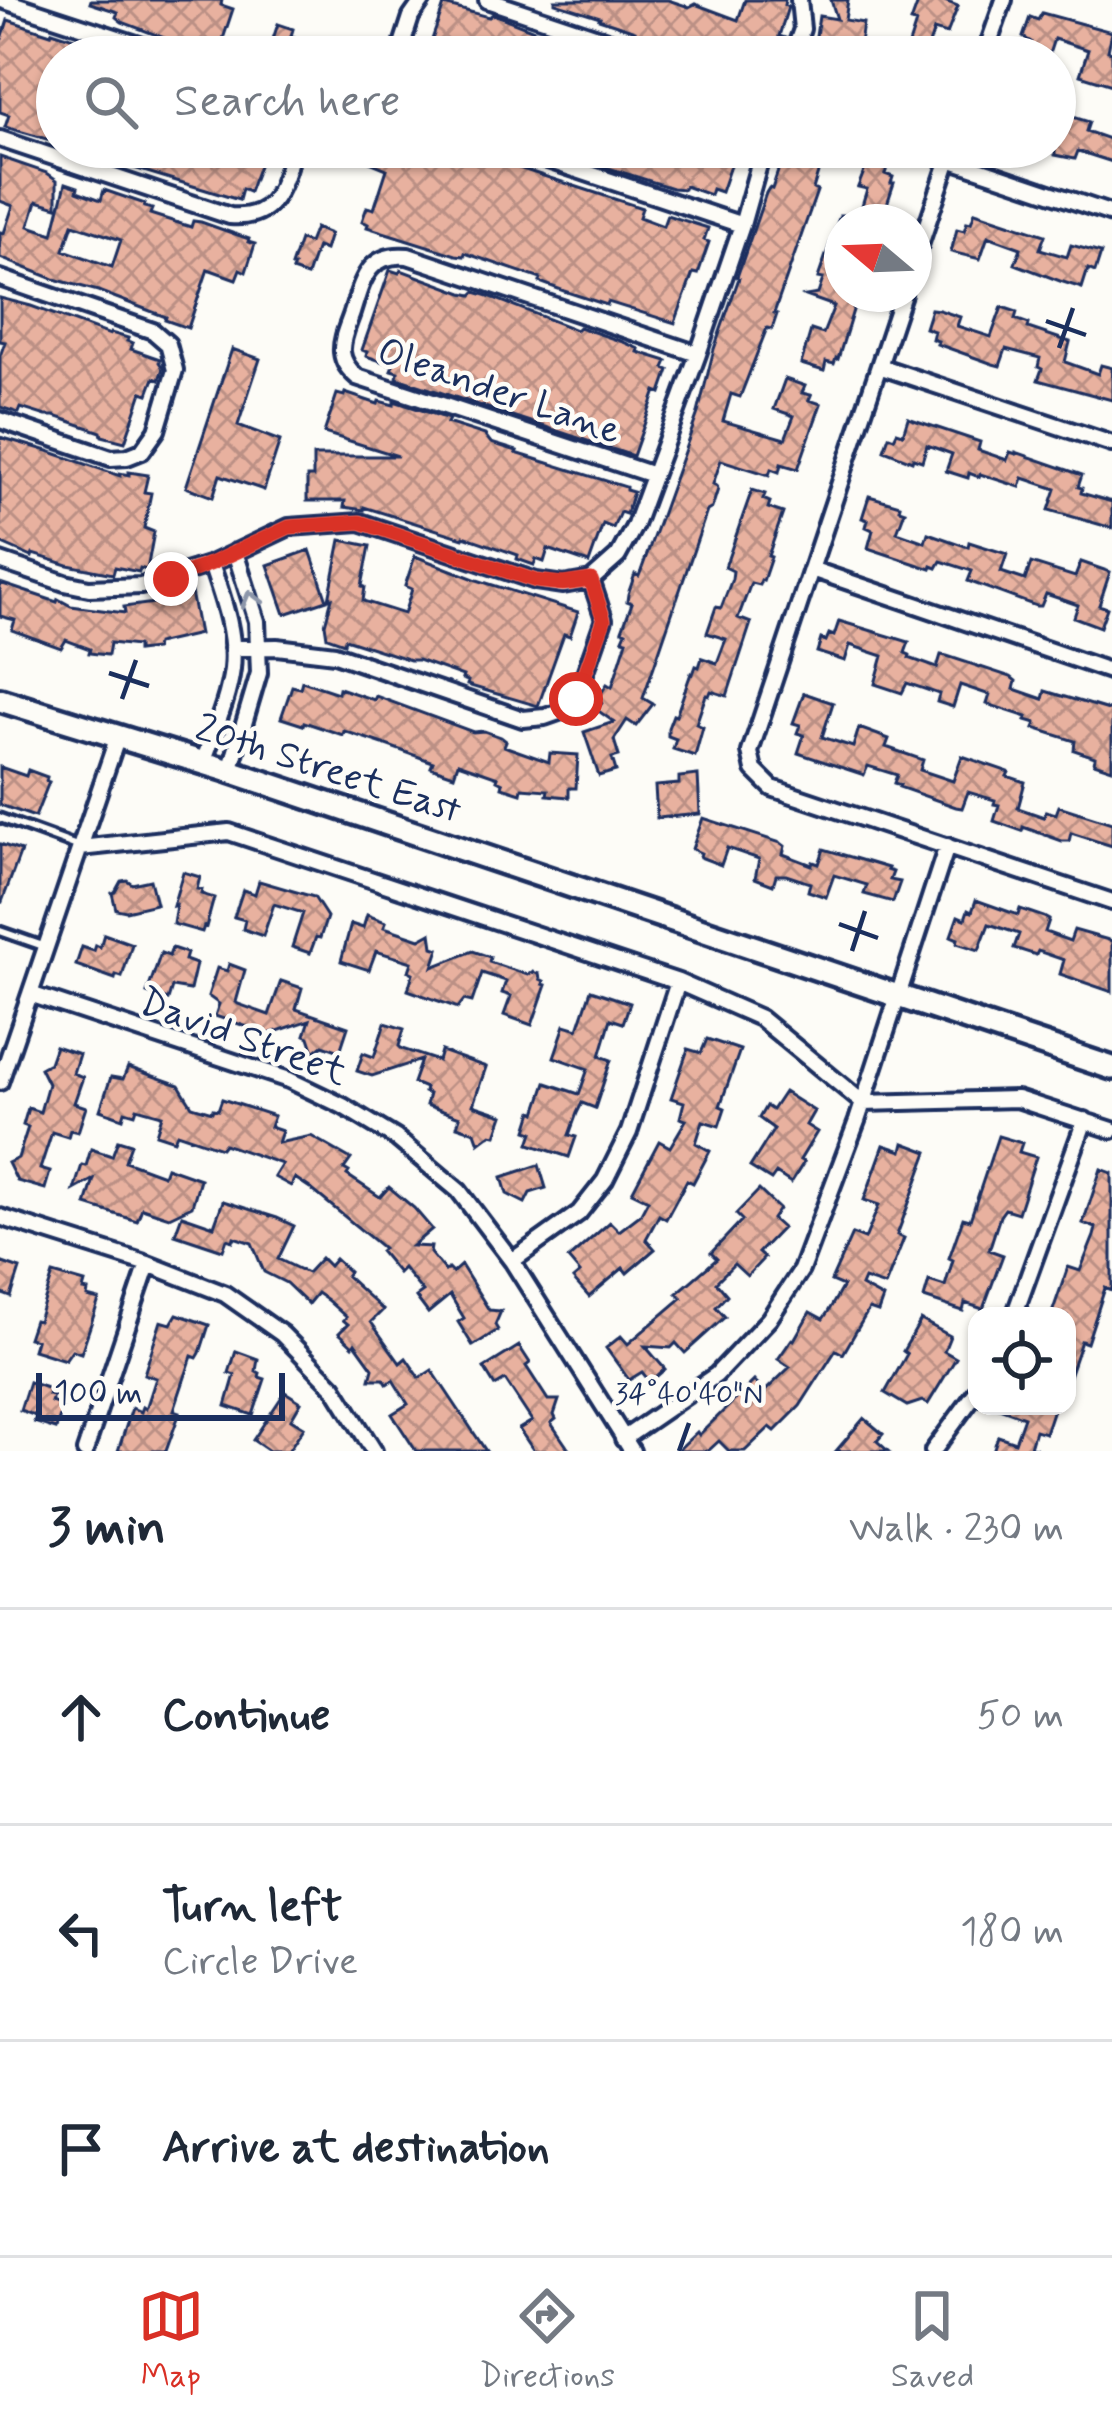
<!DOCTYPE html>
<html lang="en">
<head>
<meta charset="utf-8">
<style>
	body { margin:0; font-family:Mynerve,sans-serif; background:#f2f2f3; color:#1f2937 }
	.controls { position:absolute; right:36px; bottom:36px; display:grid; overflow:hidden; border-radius:24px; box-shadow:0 3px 9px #0004 }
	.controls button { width:108px; height:108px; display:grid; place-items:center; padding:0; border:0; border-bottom:3px solid #e0e1e3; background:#fff; color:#1f2937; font:60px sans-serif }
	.compass { position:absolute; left:824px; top:204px; width:108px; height:108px; border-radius:50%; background:#fff; box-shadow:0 3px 9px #0004; rotate:289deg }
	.scale { position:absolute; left:36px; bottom:30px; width:249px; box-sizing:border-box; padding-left:12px; border:6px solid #1b2f5e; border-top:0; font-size:33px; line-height:42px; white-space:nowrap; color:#1b2f5e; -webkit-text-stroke:9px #fdfcf7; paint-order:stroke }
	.stop { position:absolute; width:36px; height:36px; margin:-27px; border:9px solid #d93025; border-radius:50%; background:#fff }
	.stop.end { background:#d93025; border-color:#fff; box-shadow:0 3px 12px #0008 }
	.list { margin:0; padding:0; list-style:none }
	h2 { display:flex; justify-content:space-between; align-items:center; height:156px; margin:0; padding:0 48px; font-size:51px }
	h2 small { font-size:39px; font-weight:400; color:#747a83 }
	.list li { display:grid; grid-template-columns:78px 1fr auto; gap:36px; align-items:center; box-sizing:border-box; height:216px; padding:0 48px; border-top:3px solid #e0e1e3 }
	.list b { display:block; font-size:45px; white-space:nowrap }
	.list p { margin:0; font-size:39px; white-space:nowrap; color:#747a83 }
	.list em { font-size:39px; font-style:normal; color:#747a83 }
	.icon { flex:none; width:66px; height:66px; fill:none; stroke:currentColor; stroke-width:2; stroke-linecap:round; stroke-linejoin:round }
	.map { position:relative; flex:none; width:1112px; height:1451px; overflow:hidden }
	.search { position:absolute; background:#fff; box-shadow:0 3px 9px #0004; left:36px; right:36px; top:36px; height:132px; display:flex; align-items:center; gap:30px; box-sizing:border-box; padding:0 42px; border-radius:66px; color:#747a83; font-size:45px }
	.sheet { height:804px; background:#fff }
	nav { display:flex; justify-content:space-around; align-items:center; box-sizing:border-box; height:168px; border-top:3px solid #e0e1e3; background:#fff; font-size:33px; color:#747a83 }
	nav a { display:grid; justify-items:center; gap:6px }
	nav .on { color:#d93025 }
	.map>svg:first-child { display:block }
</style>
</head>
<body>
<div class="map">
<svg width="1112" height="1451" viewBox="0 0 1112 1451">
	<defs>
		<pattern id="building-cross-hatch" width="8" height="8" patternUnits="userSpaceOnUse" patternTransform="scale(3)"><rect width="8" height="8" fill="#e8b19f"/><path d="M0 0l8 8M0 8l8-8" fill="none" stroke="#bb9085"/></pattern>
	</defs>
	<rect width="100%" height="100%" fill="#fdfcf7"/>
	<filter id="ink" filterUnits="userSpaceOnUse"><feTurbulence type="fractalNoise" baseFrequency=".00833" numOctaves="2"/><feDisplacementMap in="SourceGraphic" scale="24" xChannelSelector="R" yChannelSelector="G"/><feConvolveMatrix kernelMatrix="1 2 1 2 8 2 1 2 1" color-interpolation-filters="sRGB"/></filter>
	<g filter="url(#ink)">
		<path fill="url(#building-cross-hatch)" stroke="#1b2f5e" stroke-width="3" fill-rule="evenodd" d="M91,0H222L221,5L233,9L219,51L211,49L209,55L122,22L116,17L118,12L90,3Z
			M555,0H668L689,7L695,4L738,20L745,0H785L784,5L788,7L779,36L785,38L779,57H701L634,34L635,31L599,19L600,17L555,3Z
			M831,0H848L845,20L863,23L858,57H813L819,16L837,19Z
			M919,0H942L958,6L947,34L934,30L925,57H905L916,23L911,22Z
			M444,5L489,17L493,14L552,37L553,34L586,45L582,57H426Z
			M1042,13L1112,32L1108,51L1112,52V85L1080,75L1088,50L1054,39L1048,57L1028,51L1031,42L1023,37L1030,17L1038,20Z
			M8,20L51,34L52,31L127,55V57H57V142L5,127L9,115L0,112V45Z
			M278,24L293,29L291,36L348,54V57H267Z
			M1070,116L1089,122L1086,131L1112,140V162L1078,151L1075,159L1055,155V130L1063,133Z
			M81,147H202L242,161L250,147H266L249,192L242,189L239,200L108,160L81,150Z
			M372,147H448L486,160L487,155L497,157L516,167L642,208L639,217L663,226L667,215L708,228L704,240L709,242L698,274L693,273L675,323L608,302L607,305L564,291L540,282L541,279L465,253L464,256L456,255L367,227L368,224L362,221L367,207L374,209L387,169L367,161Z
			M566,147H706L733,157L721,192L712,189L710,195L685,186L684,189L672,188L596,164L595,159L565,149Z
			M786,147H826L813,189L817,191L774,313L777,314L772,329L767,328L740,397L731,394L723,421L785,439L794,416L774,409L785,379L805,386L802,393L811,395L809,400L821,404L798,469L781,464L779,472L771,469L769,475L721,460L713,484L717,486L718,489L712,508L707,511L643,698L653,704L636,726L627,720L614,740L619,756L612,758L616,771L599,776L584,732L614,722L597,710L602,703L597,700L607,684L612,687L627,640L623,639L626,632L622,630L632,603L627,601L628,594L635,574L639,576L641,571L698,413L714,349L739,278L737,277L766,193L769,188L772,189Z
			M0,157L47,173L57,180V207L37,201L29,226L53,234L66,183L78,187L77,191L101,200L104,190L145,204L144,207L152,209L150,214L191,227L193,221L201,222L249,239L248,242L255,244L246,272L240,269L236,279L208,269L188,328L165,320L166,317L98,291L54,279L0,258V232L4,233L13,206L0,201ZM73,224L121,240L112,267L64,250Z
			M869,159L888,165L885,174L893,177L891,183H894L881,222H857L867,189L858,187Z
			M975,212L1045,235L1040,249L1067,257L1071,245L1101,253L1095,272L1088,269L1082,288L1060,281L1015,264L1021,248L988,236L980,259L951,252L957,229L964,231L967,222L971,223Z
			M840,215H842V294H858L838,359L836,358L834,364L826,362L824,371L801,364L811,330L823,334L834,306L806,296L818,294L823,279L818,278Z
			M315,228L330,234L325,250L317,247L307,276L292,271L294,266H291L300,240L309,243Z
			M390,270L399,273L401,270L463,293L472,295L475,292L489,296L576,330L579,327L623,342L639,349L638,352L667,361L664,368L669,370L661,393L656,391L633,456L397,378L398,372L391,370L393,365L366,356L367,352L362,350Z
			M0,298L31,306L110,335L111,333L128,338L127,341L133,343L131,349L160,359L159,362L163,368L159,380L154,378L148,394L142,392L125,442L102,436L101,432L55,416H46L21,408L19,413L0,407V356L5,342L0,341Z
			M1002,307L1017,312L1015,319L1029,324L1028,328L1070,342L1065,362L1098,374L1101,365L1112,368V400L1038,380L1042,369L1038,367L1040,358L1006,349L1000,366L993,364L937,344L938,341L932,339L934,331L925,328L931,309L939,310L960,317L957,326L991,337Z
			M232,349L260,359L238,425L280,441L264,490L220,475L213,497L186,487Z
			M345,393L378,404L379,401L394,405V401L449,419L447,423L485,435L491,443L517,451L516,453L626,487V490L633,492L626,514L620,512L613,528L603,524L589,563L548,549L544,562L536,559L534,565L517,559L518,555L464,536L463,538L364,507V510L344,507L345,501H307V477H313V456H398L324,433L337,394L344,396Z
			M908,418L980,442L978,450L1007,460L1010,452L1016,454V452L1082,475L1078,487L1082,488L1081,493L1112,502V528L1049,510L1056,489L1023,478L1020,487L980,474L979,477L969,473L968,478L946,471L952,454L927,445L922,461L913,458L912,461L884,450L889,436L894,438L897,432L903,434Z
			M0,437L48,451L120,476V473L129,475V472L148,475L144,492L151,493L144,528L154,532L147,570L140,568L139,572L115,567L113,574L68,565L33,554L32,557L0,543Z
			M752,490L765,494L763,499L770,502L768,508L783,513L768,556L771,557L763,581L761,580L759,585L751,583L738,618L751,623L727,696L711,691L709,696L706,695L696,724L703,727L695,756L673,749L676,739L668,736V728L673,715L676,716L691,673L693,674L696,666L699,667L702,658L717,663L726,639L707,633L716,607L721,608L732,579L733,571L725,567Z
			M869,496L900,505L899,509L905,511L897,532L925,542L928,533L968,547L969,542L1007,554L1001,572L1025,580L1031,563L1075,577L1081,562L1110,572L1099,605L1107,608L1100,627L1074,617L1078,605L1046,594L1041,606H1036L968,581L972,571L941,561L937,568L932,566L931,569L868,548L873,530L866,527L868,520L862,518Z
			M341,540L370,546L362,586L365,587L363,601L404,614L412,589L405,586L415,556L477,580L578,612L570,636L564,634L538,706L467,685L468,681L462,679L463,676L418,660H410L345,639L344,643L327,637L325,624L332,598L329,599Z
			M310,550L327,600L285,614L268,565Z
			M0,583L57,602L58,599L71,606L125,613L124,607L162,602L161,598L191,592L199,634L156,644L155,649L137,651V646L110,643L108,655L89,653L90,649L66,640L61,648L12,630L15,620L0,616Z
			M839,621L909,642L905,653L910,655L909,658L937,668L941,655L947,656L1011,677L1016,681L1014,689L1043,699L1045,691L1112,711V769L1094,763L1095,757L1074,750L1075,741L1034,728L1036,723L1026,720L1027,717L987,704L990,695L960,685L953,707L937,702L939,694L907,683L902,693L875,684L883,656L850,645L845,661L817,652L821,639L826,641L829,634L834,636Z
			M302,681L338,693L339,688L374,700L376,696L473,732L484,731L501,737L506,741L504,746L549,762L550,753L578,755L576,788H569V797L547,795L548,790L522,788L521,793L502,787L503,783L497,780L498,777L458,763L454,775L431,767L433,762L386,745L344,731L343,735L304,722L303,725L281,718L292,686L300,688Z
			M804,693L833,703L822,737L853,747L859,728L889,739L886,747L923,760L920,770L953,781L962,756L1009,772L1007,776L1025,782L1018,808L1044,817L1046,811L1056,814L1059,806L1112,823V846L1071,833L1069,841H1062L1023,827L1022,831L994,821L999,805L994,804L995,800L968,792L962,808L956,807L899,787L900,785L894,783L897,775L868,766L864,775L798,753L804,735L797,733L800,725L793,723Z
			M0,767L26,776L28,770L47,777L46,781L49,782L35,817L0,805Z
			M698,775L700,814L657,818L655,786L679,784V777Z
			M703,818L781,843L785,846L783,854L812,865L813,862L819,864L824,849L888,868L887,870L893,872L890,880L900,882L893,902L864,894L867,885L834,875L826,897L808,891L810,883L786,875H776L773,885L755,878L759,859L727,848L721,865L700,857L701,853L692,849Z
			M0,844L21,851L2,902L0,901Z
			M183,872L200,877L197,889L202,890L201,894L214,898L206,927L204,926L202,932L173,924L176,905L173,906Z
			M127,880L132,884L150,880L156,904L126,911L116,909L112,893L115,892L121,881Z
			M259,881L314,897L327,917L320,938L316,937L310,953L292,947L303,913L274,904L263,936L243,929L245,920L234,917L243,890L255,894Z
			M976,900L1018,915L1020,909L1044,917L1049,920L1045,932L1070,941L1074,930L1112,941V992L1060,974L1064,960L1038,951L1036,955L1014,948L1019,934L989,924L979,950L957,943L958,939L951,936L958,916L965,919L968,910L972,912Z
			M367,915L386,922L384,927L420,939L431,933L433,947L439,949L433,967L473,951L490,957L489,962L528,975L532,972L539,974L540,979L544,981L543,984L546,985L532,1025L504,1015L511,996L502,993L506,981L482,973L472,1002L464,1000L458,1008L408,990L413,973L409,971L412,962L376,951L369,970L341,961L351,924L363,928Z
			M104,934L132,944L122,977L116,975L115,979L76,965L82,947L94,951L96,945L100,947Z
			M172,948L187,953L185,960L196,964L190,990L172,987L168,1000L147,993L161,953L169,956Z
			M229,964L245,970L236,1002L238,1004L269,1015L281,981L302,988L296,1009L348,1027L340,1051L323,1045L314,1052L309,1037L305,1035L310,1020L269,1034L215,1016L219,1004L208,996L217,968L227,971Z
			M591,990L630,1003L623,1023L611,1019L600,1056L611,1060L595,1108L582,1103L577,1113L569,1135L576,1137L569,1157L529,1144L533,1132L527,1130L533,1111L536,1113L546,1083L579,1094L588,1069L554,1057L565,1025L578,1029Z
			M385,1023L404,1029L399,1046L402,1049L438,1061L441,1051L486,1067L473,1105L503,1115L496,1135L491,1134L479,1143L475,1132L457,1126L460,1117L426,1105L429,1094L424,1092L425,1088L413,1083L421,1060L372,1076L357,1071L363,1053L374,1057Z
			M707,1039L740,1050L720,1106L725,1108L719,1126L703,1121L696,1143L710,1151L693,1183L687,1180L666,1219L659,1215L646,1239L655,1249L627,1273L623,1268L589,1297L573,1279L580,1273L568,1259L610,1222L619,1231L640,1215L648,1200L632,1192L659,1141L670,1147L686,1120L680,1118L684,1102L671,1098L688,1049L701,1053Z
			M55,1046L79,1054L73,1073L83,1077L74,1103L86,1107L78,1132L70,1130L68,1137L52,1132L40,1169L50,1172L45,1189L17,1181L8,1163L18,1158L28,1127L23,1125L28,1108L40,1112L48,1084L40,1068L49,1063Z
			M128,1067L179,1085L192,1106L212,1112L213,1109L218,1110L222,1099L274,1116L270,1127L282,1131L278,1143L311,1136L351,1159L344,1169L349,1172L347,1175L380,1197L389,1187L414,1208L432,1229L412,1246L431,1247L430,1253L445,1271L448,1269L452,1273L461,1265L489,1310L501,1311L495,1325L498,1330L473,1346L458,1322L464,1318L450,1295L428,1313L416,1297L423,1292L403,1268L398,1273L380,1251L383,1248L310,1188L295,1178L291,1186L274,1177L282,1164L224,1144L221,1148L177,1133L174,1140L156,1134L162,1115L137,1108L135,1114L125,1111L123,1118L100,1110L111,1077L123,1079Z
			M784,1092L814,1111L806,1125L817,1132L800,1160L804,1162L791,1183L776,1173L771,1180L750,1167L774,1129L759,1118L766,1106L772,1110Z
			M998,1136L1022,1143L1019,1152L1036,1157L1018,1213L1005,1209L1000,1216L989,1250L1003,1255L983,1309L965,1303L963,1311L924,1298L929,1281L945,1286L953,1260L949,1258L963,1218L970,1220Z
			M118,1140L131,1144L125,1161L163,1175L166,1167L200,1179L192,1206L169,1217L142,1208L137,1221L86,1205L94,1179L74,1190L82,1165L86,1166L91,1149L112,1156Z
			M904,1143L928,1152L897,1235L904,1238L885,1286L864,1279L861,1286L883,1298L878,1312L869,1309L843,1354L836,1350L800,1406L775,1431L770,1427L745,1451H729L719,1441L708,1451H677L697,1432L699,1435L754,1381L764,1392L790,1367L778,1359L792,1339L794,1340L810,1312L823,1319L828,1312L843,1286L831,1281L852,1234L865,1239L879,1205L864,1200L884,1145L902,1151Z
			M539,1165L546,1188L530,1193L525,1203L507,1194L502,1177Z
			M1101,1169L1112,1173V1291L1105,1288L1087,1343L1081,1341L1069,1376L1067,1375V1316H1051L1068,1267L1080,1271L1094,1236L1096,1228L1083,1223Z
			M759,1190L779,1209L772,1219L782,1228L758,1253L764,1258L747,1276L734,1264L716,1282L727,1295L716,1307L725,1317L685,1353L676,1343L671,1348L645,1346L665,1369L650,1382L642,1372L629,1380L606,1348L621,1336L628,1344L682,1298L677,1293L717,1259L711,1253L742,1220L736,1214Z
			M223,1201L277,1218L294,1226L278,1259L307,1273L321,1258L329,1266L335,1259L349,1272L346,1276L383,1310L371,1322L400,1363L406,1358L420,1378L432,1370L486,1451H416L392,1414L408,1404L393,1380L387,1384L384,1379H370L373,1368L355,1343L353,1346L339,1333L348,1324L343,1320L346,1317L327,1300L317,1293L308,1304L286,1283L264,1272L252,1243L234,1237L233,1241L227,1239L223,1250L175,1234L182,1215L214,1226Z
			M0,1262L20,1269L11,1297L0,1293Z
			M53,1274L85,1283L83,1290L88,1291L87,1297L99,1300L81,1353L72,1350L65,1360L33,1350L36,1340L28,1338L34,1320L38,1321Z
			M177,1314L209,1325L200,1353L197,1358L192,1356L174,1410L180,1412L166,1451H118L132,1408L141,1412L143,1407L146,1409L156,1378L144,1374L161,1321L171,1324Z
			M921,1320L950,1336L944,1351L956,1358L928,1404L922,1401L907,1406L885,1393L907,1354L903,1351Z
			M519,1346L530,1363L526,1366L548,1400H559L554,1415L556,1419L551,1423L570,1451H534L519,1429L532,1421L505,1380L495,1386L484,1368Z
			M236,1351L258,1359L256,1371L260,1373L259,1377L265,1379L253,1415L226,1406L235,1375L229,1373Z
			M29,1382L50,1389L48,1395L53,1396L51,1402L63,1406L56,1429L34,1422L36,1416L20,1410Z
			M285,1392L301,1402L291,1419L304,1427L288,1451H269L253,1440Z
			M999,1406H1054L1045,1433L1035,1430L1030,1447L1035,1448L1034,1451H993L998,1436L1015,1442L1024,1417L999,1408Z
			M864,1418L883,1434L877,1441L888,1451H836Z"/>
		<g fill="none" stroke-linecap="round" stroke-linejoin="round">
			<g stroke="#1b2f5e" stroke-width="15">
				<path id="lane" d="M0,818L77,846
					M0,931L43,946"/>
			</g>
			<g stroke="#1b2f5e" stroke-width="22">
				<path id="street" d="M2,0L176,57
					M487,0L657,57
					M398,57L411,17L423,0
					M792,57L802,29L799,0
					M984,57L1004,0
					M0,139L230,216C278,220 282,184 294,147
					M509,147L742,225
					M949,159L1112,214
					M914,263L953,147
					M0,278L153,331L168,344L175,370L157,430L142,451L127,457L111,458L0,420
					M903,294L750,752L754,770L772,788L1112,902
					M879,366L1112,444
					M653,475L357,377C349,370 343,363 342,352C341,339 348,325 352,313C362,282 367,252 408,256L698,354
					M0,561L65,583L89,588L141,586L211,564L289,527L360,522L536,581L563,585L591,580
					M811,569L1112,672
					M232,648L277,647L335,654L523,719L545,717L562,711L576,699L604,619L591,580L618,556L635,525L698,354L742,225L764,147
					M203,763C213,733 228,701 232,669C236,633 222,597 211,564
					M230,771L259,673L257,621L235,552
					M80,848L229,832L678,982L760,1018L863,1103L1017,1099L1112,1130
					M30,994L289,1080L343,1106L396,1138L459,1191L512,1261L632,1451
					M0,1082L118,736
					M0,1217L148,1264L225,1294L282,1334L334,1387L374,1451
					M512,1261L579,1213L605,1180L629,1132L678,982
					M1014,1316L1085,1120
					M623,1439L716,1375L769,1319L801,1270L857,1121L947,846
					M85,1451L148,1264
					M933,1451L977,1391"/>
			</g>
			<g stroke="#1b2f5e" stroke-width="30">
				<path id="primary" d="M0,700L230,771L1112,1068"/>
			</g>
			<use href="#lane" stroke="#fdfcf7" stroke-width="6"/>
			<use href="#street" stroke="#fdfcf7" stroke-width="14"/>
			<use href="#primary" stroke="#fdfcf7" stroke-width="21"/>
		</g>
		<defs><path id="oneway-chevron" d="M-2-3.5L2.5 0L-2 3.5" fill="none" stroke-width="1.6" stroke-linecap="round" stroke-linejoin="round" transform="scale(3)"/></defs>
		<use stroke="#8c96aa" href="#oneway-chevron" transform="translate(251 599) rotate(-105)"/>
	</g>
	<g fill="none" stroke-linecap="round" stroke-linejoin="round" filter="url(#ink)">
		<path stroke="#d93025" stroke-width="15" d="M171,579L212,563L289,527L360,522L536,581L563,584L591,580L604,620L576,699"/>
	</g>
	<path fill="none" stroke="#1b2f5e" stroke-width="4.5" d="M1046,321L1086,335M1059,348L1073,308M109,673L149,686M122,699L136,660M839,924L878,938M852,951L865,911M679,1451L689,1423"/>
	<g text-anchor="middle" stroke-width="9" stroke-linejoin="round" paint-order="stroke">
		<g font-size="39" fill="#1b2f5e" stroke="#fdfcf7">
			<text transform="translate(500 389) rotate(19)" y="14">Oleander Lane</text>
			<text transform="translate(329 767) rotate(18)" y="14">20th Street East</text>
			<text transform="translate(244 1035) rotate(20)" y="14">David Street</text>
		</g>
	</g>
	<g font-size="30" text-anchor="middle" fill="#1b2f5e" stroke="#fdfcf7" stroke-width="9" stroke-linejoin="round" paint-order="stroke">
		<text x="689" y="1403">34°40'40"N</text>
	</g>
</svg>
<div class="controls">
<button><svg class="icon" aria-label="locate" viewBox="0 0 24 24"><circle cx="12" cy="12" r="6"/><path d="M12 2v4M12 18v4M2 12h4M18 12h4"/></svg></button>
</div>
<svg class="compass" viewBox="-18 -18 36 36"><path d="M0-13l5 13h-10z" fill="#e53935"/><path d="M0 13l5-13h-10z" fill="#747a83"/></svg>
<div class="scale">100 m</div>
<div class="stop" style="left:576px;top:699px"></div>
<div class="stop end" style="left:171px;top:579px"></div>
<div class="search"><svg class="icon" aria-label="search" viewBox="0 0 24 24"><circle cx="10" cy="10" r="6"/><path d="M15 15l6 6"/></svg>Search here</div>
</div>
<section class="sheet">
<h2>3 min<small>Walk · 230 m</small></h2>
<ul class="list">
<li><svg class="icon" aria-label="ahead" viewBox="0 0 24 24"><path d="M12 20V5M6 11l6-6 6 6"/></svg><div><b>Continue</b></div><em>50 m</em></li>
<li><svg class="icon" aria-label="left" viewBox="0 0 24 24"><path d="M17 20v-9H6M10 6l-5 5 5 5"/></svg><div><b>Turn left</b><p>Circle Drive</p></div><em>180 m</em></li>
<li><svg class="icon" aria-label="arrive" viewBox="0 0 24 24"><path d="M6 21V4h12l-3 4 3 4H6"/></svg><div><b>Arrive at destination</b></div></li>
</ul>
</section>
<nav>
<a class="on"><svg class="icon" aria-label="map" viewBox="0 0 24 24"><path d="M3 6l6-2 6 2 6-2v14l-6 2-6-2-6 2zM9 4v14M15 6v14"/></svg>Map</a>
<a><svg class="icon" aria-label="directions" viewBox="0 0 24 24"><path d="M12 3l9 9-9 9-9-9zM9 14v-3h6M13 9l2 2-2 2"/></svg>Directions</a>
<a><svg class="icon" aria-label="saved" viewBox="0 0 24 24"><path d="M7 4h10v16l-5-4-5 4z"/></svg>Saved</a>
</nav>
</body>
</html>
